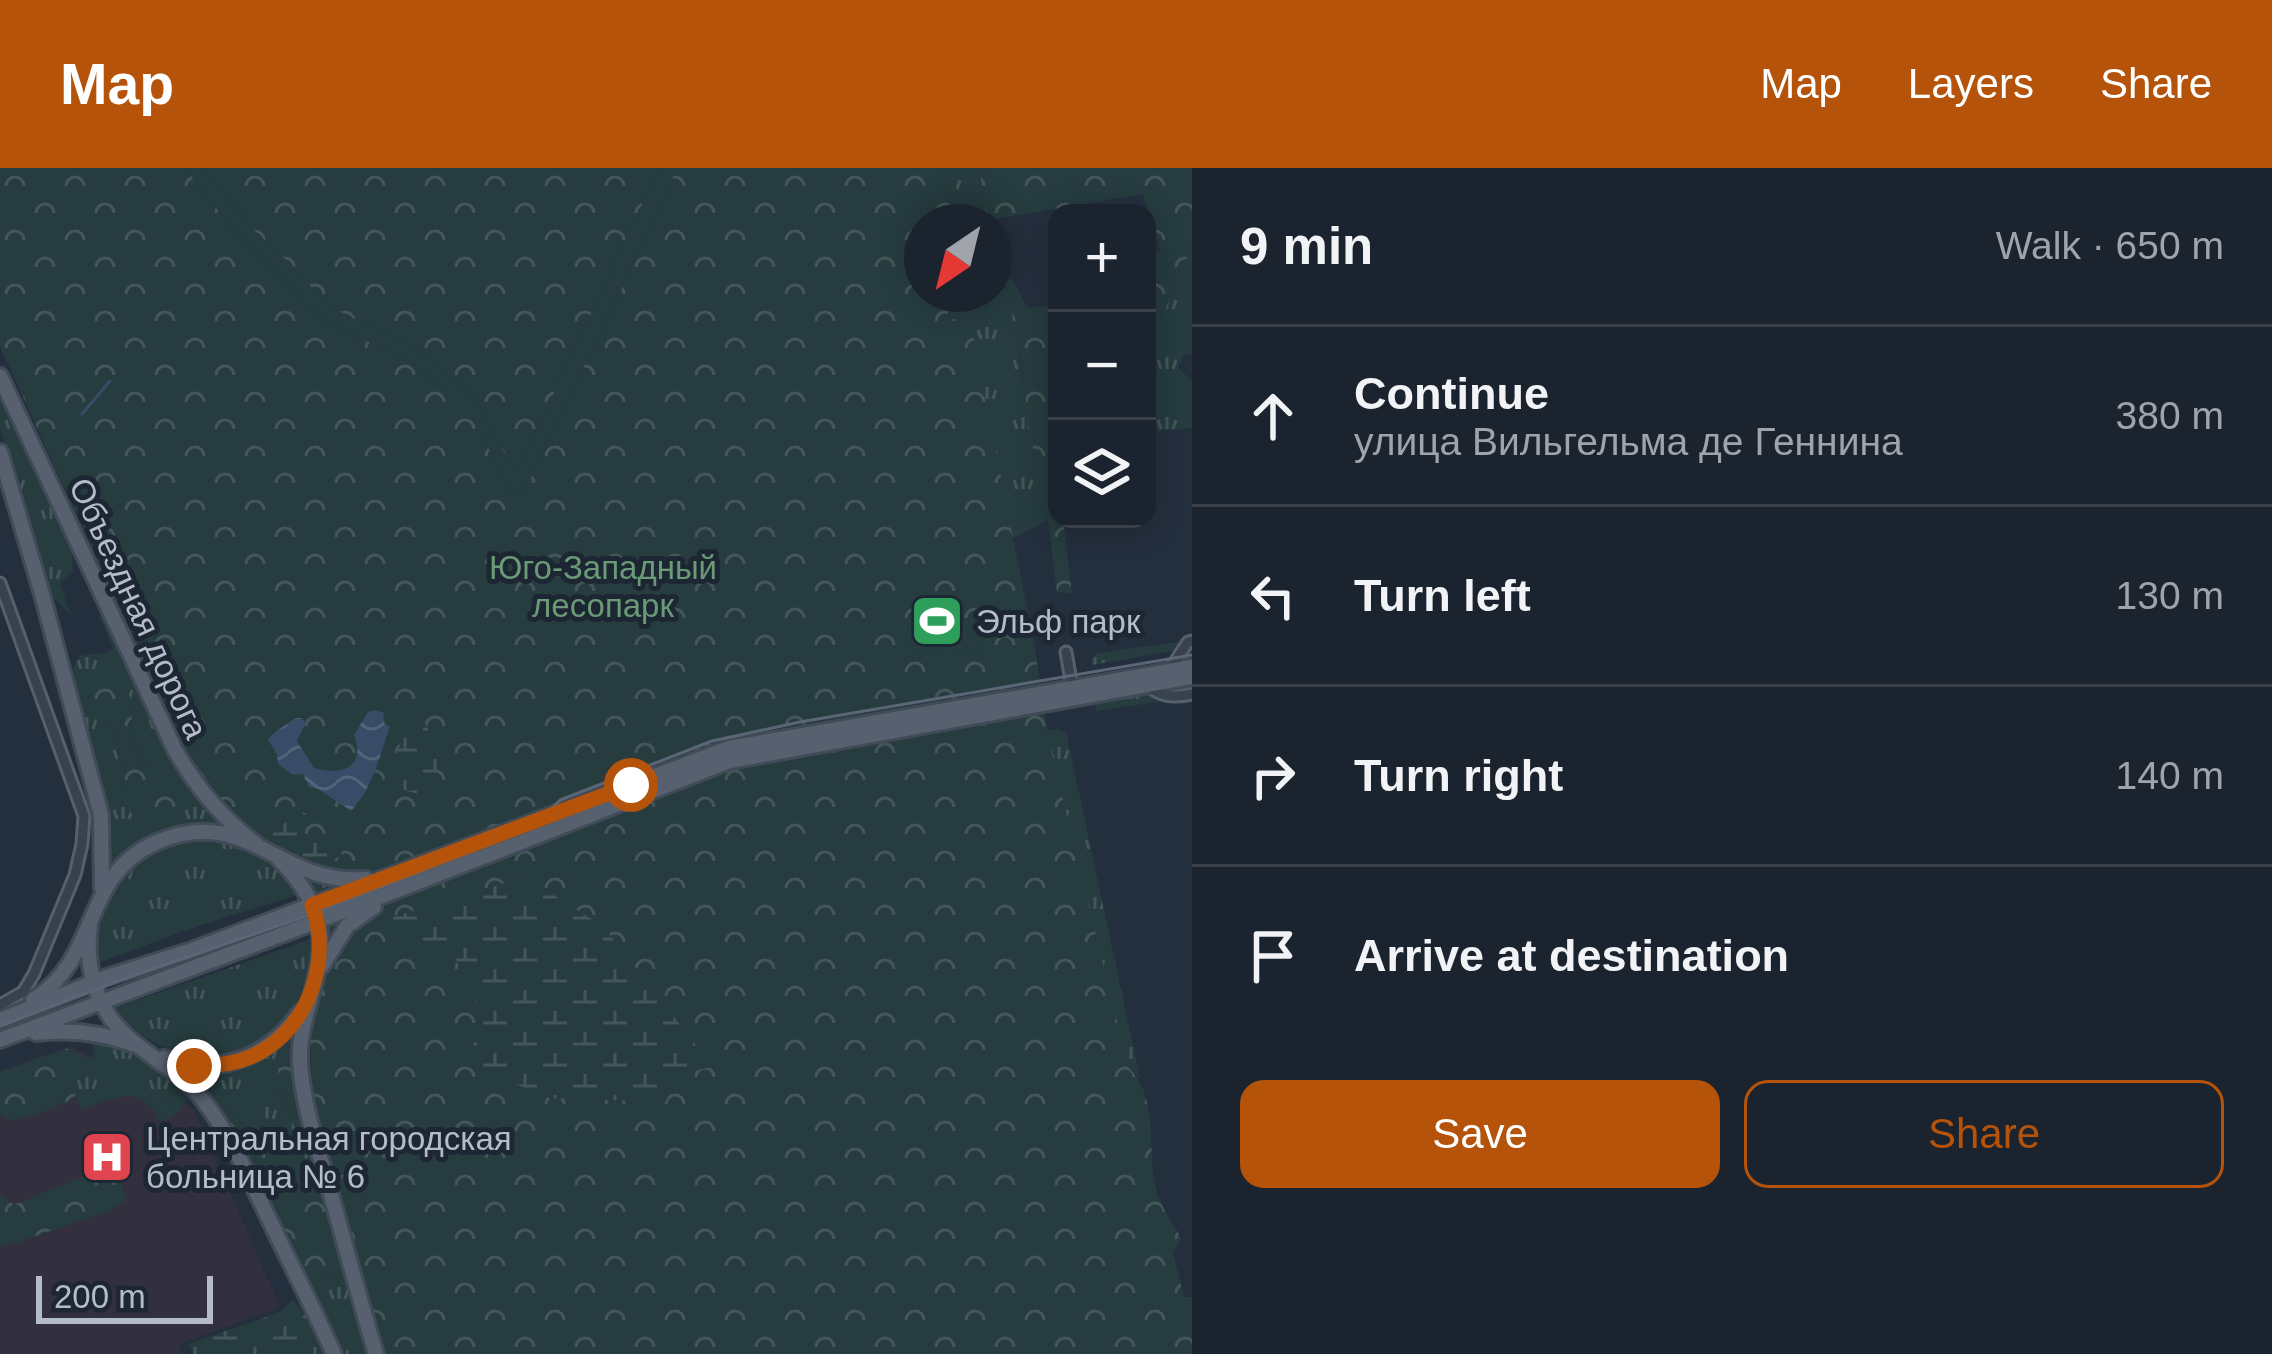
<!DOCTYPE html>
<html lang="en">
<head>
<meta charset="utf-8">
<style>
	body { margin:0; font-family:Arial,sans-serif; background:#242b36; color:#f1f3f6 }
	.controls { position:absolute; right:36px; top:36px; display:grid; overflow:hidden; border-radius:24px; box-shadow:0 6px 30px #0003 }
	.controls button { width:108px; height:108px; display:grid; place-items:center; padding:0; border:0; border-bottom:3px solid #39404a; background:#1b232e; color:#f1f3f6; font:60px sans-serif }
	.compass { position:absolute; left:904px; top:36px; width:108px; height:108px; border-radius:50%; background:#1b232e; box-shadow:0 6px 30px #0003; rotate:215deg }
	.scale { position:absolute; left:36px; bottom:30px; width:177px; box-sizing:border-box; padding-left:12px; border:6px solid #b4bcc9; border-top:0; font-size:33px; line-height:42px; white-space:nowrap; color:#b4bcc9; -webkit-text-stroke:9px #1d2633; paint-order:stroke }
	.stop { position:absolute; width:36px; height:36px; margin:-27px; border:9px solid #b45309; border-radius:50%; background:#fff }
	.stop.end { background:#b45309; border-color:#fff; box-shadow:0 3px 12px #0008 }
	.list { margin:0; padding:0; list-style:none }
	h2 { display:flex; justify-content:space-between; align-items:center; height:156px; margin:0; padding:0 48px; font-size:51px }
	h2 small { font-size:39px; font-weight:400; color:#a0a4aa }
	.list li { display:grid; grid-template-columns:78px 1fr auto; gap:36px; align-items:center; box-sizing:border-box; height:180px; padding:0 48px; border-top:3px solid #39404a }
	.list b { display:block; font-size:45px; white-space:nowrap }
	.list p { margin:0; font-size:39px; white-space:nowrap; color:#a0a4aa }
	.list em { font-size:39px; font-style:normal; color:#a0a4aa }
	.actions { display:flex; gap:24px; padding:36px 48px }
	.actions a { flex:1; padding:27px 0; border:3px solid #b45309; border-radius:24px; text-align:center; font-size:42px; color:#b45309 }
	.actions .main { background:#b45309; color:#fff }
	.icon { flex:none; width:66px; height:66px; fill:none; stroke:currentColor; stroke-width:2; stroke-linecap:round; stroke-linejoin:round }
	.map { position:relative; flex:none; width:1192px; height:1186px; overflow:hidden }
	header { display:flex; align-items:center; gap:72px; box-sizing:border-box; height:168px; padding:0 60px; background:#b45309; color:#fff }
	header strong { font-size:57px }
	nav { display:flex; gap:66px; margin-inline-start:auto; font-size:42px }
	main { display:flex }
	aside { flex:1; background:#1b232e }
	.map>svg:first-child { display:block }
</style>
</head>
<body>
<header>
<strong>Map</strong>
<nav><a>Map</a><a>Layers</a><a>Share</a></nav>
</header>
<main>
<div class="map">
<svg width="1192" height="1186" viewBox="0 0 1192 1186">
	<defs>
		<pattern id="grass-tufts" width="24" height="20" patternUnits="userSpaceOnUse" patternTransform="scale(3)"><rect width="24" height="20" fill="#263c3f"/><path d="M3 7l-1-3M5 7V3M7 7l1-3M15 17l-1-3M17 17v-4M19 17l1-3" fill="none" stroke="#435659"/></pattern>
		<pattern id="forest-crowns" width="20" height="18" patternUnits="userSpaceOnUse" patternTransform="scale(3)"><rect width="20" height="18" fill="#263c3f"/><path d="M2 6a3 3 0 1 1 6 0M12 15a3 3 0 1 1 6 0" fill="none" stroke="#435659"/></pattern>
		<pattern id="wetland-marsh" width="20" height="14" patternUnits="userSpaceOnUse" patternTransform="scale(3)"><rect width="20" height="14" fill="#263c3f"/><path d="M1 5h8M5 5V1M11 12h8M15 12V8" fill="none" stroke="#435659"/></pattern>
		<pattern id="water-waves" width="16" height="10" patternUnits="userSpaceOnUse" patternTransform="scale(3)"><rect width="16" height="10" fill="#394c67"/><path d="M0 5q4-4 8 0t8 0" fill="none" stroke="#53647b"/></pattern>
	</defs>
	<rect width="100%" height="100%" fill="#242f3e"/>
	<path fill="#32303f" d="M71,878L193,940L280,1139L179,1176L182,1186H0V903Z"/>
	<path fill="url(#grass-tufts)" fill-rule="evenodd" d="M949,0H979L989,54H954Z
		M1192,85V186L1184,187L1178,200L1192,213V260L1147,264V213L1158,194H1147V170L1152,169L1166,140L1183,94Z
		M1007,119C1022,197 1032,275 1048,352L1006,374L970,153L948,152V126H966L968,131L991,127Z
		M0,221L71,377L73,403L60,415L70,446L53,429L49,420L0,260Z
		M98,446L105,452L178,602L194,628L222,656L221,659C176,657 143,665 112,700L109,699L107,641L73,508L74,498L80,488L108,484L113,480ZM132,534L131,571L146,599L122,628L119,577L110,552Z
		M1179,474L1173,483L1092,497L1091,494L1097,485Z
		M1147,524L1170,532L1096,543L1094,530Z
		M1057,561L1066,564L1140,910L1106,878L966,576Z
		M196,671C238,676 276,688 297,727L195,759L98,795L97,771L104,741L123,713L147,686Z
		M313,768C320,883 182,930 115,840L306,773Z
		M293,867L296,869V896L291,892L278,921L291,945L294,977H285L270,954L259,978H255L238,950L230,949L217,925L203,914L199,918L190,909L189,905C236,909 260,900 293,867Z
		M96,870C133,883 162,899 190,927C184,939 174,951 160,953C140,914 114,930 81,942C75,929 77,918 74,904L91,891L95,883L92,876Z
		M323,1108L346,1111L367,1186H341L314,1126Z"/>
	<path fill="url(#forest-crowns)" d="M0,0H951L960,54H922V126H948V151L970,152L1035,481L1049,574L1128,899C1165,935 1141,994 1162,1037C1167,1048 1175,1058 1181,1070L1173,1085L1184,1129H1192V1186H385L332,1006L313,931L310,867L321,825L328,778L321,741L313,720L296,692L246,658L199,607L111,423L0,178Z
		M979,0H1192V85L1183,94L1166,140L1152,169L1147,170V86L1160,83L1143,26L988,52Z
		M1012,111L1028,140L1057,137V183L1052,185V201H1057V351H1063L1072,425L1057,424L1048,352L1029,260L1023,205L1007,120L1003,115Z
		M122,513L132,533L131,571L146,599L166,604L179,633C167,658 162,657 136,654L122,628L119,577L110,552L88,529L98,514Z
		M69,880L91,891L75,904L77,917L75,930L41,945L9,953L0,945V904Z
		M292,892L296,923L307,958L346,1111L323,1108L314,1126L241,979L199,918L203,914L217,925L230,949H237L255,978L259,977L242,945L250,932L270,954L285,977H293L291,945L278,921V897Z
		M97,1003L117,1004L126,1032L110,1043L12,1076L0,1078V1025L14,1037Z"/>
	<path fill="url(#wetland-marsh)" d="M416,543C437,571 439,582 436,617L422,627L382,616Z
		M297,639L310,649L304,665L338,681L343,678L341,688L318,697L296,692L242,654L272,650L284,656Z
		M525,709L604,759L713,899L682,905L665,934L549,930L468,896L482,845L452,784L372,755Z
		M293,1131L323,1171L329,1186H193L189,1176L280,1144Z"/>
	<path fill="#263c3f" d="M185,0H202L253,61L298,103L317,126L334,141L415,180L452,209L480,238L513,302H518L659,0H676L669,21L525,322L519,326L508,320L472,247L444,219L407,192L327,154L303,134L288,115L238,68Z
		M941,441L988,465L980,483L944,479L922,489L906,469L912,442Z"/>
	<path fill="url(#water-waves)" d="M375,542L384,545L383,555L390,559C380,586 373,620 351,643L318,621L309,619L303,606L293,607L278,596L277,586L268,572C275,561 287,558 296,550H301L306,555L297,573L314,600C340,608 367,600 354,567L368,544Z"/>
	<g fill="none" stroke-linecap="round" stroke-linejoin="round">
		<path stroke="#394c67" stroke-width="3" d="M82,246L110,213"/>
		<g stroke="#565f6c" stroke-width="15">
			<path id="minor" d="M0,415L84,648L82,676L75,707L34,806L23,824L0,837
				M1066,484L1073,524
				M1169,503L1188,474L1192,473
				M1145,516C1161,529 1172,530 1192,526"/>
		</g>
		<g stroke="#414a57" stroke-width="20">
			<path id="major" d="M0,208L175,582C197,620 221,649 256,676
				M0,284L42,426L101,647L102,720
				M276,688C296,708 312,729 319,757C328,802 298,846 300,893C302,933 315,971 326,1009C343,1068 358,1127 376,1186
				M90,757C86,789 91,819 108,846C129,880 176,898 203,932C231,968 250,1012 270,1053C291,1097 314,1141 334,1186
				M322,798L347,758L374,739
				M33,832C101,789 81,708 155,675C246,634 280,719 366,711
				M0,852L104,810L189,783L729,580L1192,499
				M36,865C70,861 100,864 132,876
				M0,872L318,753L730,593L1192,509
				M164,890C218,910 269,889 301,843"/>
		</g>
		<use href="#minor" stroke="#38414e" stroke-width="9"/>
		<use href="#major" stroke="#56606e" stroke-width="14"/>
		<path stroke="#5a6575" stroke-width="3" d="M0,858L118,813L315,745L502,672L536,657L560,632L712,573L800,554L1192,487"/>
	</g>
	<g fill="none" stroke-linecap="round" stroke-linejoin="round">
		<path stroke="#b45309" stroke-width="15" d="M194,898C217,898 238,896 259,885C310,857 332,790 312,737L631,617"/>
	</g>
	<defs>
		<g id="stadium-square" transform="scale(2.7)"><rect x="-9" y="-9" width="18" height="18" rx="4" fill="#2e9e5b" stroke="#1d2633"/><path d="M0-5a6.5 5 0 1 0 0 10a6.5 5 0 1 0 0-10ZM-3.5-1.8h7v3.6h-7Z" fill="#fff"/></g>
		<g id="hospital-square" transform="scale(2.7)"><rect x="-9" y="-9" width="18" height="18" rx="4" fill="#e0444e" stroke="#1d2633"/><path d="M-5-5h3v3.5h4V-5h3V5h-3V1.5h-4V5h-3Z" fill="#fff"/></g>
	</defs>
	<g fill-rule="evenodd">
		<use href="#stadium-square" x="937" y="453"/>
		<use href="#hospital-square" x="107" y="989"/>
	</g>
	<g text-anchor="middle" stroke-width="10" stroke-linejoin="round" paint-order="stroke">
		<g font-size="33" fill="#6b9a76" stroke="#1d2633">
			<text x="603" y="411">Юго-Западный<tspan x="603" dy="38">лесопарк</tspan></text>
		</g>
		<g font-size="33" fill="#b4bcc9" stroke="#1d2633">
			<text transform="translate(139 440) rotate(65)" y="12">Объездная дорога</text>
		</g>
		<g font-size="33" fill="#b4bcc9" stroke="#1d2633" text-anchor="start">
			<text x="976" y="465">Эльф парк</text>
			<text x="146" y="982">Центральная городская<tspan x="146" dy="38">больница № 6</tspan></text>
		</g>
	</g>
</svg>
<div class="controls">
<button>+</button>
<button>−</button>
<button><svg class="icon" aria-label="layers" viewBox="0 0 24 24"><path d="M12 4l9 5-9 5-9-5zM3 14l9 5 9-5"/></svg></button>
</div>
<svg class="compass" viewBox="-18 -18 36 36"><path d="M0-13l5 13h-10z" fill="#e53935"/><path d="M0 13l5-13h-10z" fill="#a0a4aa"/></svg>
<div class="scale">200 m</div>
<div class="stop" style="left:631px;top:617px"></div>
<div class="stop end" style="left:194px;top:898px"></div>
</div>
<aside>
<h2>9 min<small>Walk · 650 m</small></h2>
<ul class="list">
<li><svg class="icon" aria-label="ahead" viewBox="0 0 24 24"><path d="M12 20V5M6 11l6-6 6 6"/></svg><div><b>Continue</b><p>улица Вильгельма де Геннина</p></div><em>380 m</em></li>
<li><svg class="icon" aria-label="left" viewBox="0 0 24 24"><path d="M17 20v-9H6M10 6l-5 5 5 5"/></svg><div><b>Turn left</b></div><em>130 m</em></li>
<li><svg class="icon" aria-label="right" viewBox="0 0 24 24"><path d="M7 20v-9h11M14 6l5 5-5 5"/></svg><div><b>Turn right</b></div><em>140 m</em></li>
<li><svg class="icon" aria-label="arrive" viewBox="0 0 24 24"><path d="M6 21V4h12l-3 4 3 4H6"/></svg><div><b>Arrive at destination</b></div></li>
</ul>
<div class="actions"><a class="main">Save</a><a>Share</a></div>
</aside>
</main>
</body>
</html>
